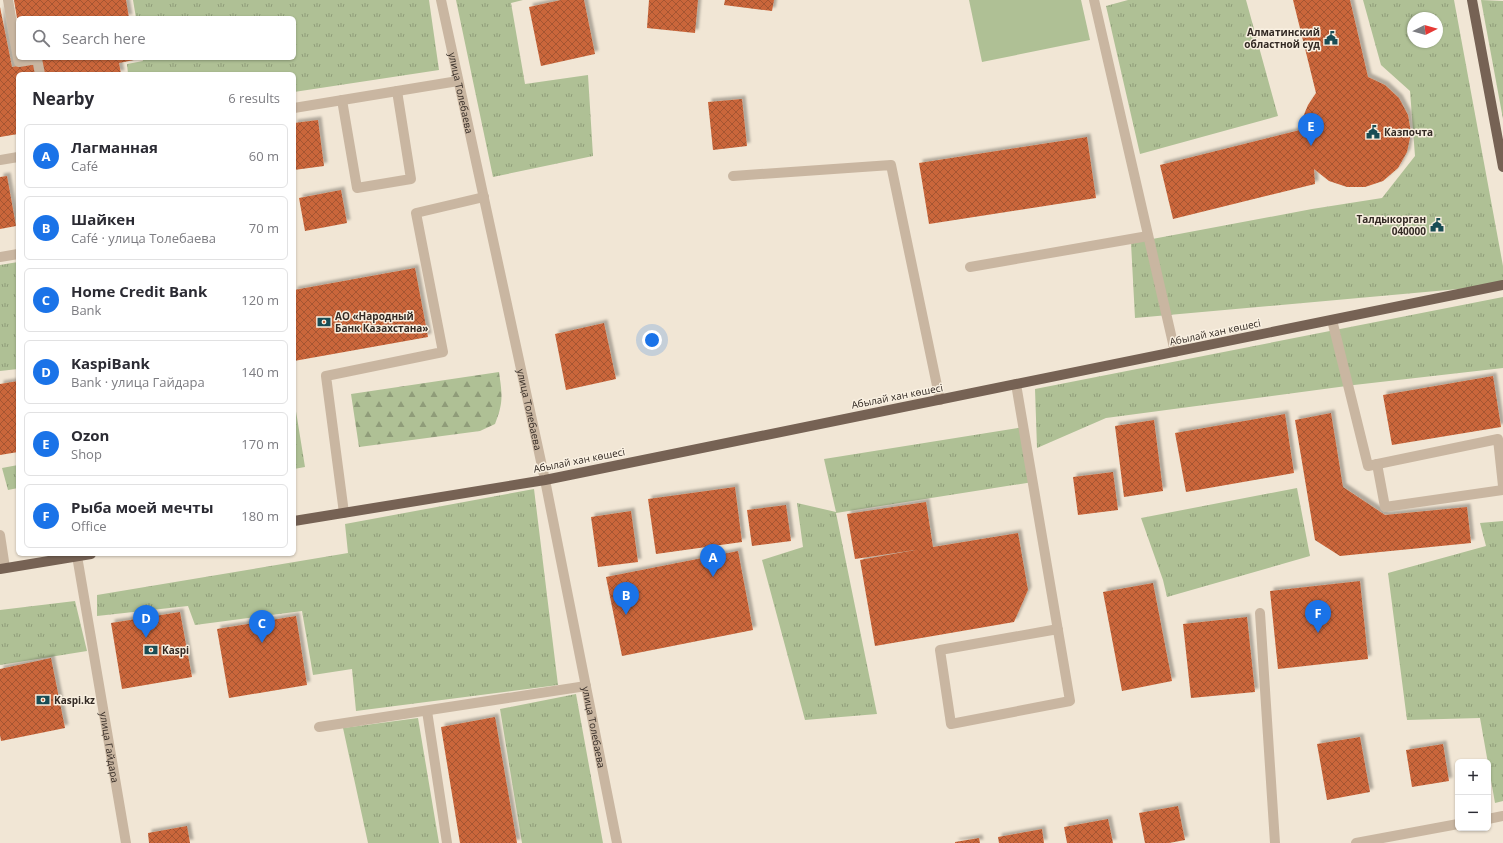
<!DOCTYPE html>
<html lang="en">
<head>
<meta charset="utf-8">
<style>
	body { margin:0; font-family:"Open Sans",sans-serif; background:#f2f2f3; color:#2b2b33 }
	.controls { position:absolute; right:12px; bottom:12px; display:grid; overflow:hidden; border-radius:6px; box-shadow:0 1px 3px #0004 }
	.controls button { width:36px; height:36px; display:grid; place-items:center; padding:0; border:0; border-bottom:1px solid #e1e1e2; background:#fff; color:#2b2b33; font:20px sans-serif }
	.compass { position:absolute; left:1407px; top:12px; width:36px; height:36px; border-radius:50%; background:#fff; box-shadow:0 1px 3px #0004; rotate:84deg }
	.you { position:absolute; left:652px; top:340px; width:14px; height:14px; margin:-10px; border:3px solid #fff; border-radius:50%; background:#1a73e8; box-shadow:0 0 0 6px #1a73e833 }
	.badge { display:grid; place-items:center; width:26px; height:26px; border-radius:50%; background:#1a73e8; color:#fff; font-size:13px; font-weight:700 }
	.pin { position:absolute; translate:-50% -33px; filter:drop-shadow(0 1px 2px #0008) }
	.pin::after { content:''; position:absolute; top:21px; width:14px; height:12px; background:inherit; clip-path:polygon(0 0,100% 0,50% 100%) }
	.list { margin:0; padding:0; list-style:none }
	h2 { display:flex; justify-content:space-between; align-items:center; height:52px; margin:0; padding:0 16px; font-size:17px }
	h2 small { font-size:13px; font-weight:400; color:#7c7c81 }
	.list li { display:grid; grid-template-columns:26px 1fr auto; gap:12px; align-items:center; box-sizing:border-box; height:64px; margin:0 8px 8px; padding:0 8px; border:1px solid #e1e1e2; border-radius:6px }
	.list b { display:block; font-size:15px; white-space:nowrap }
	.list p { margin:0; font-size:13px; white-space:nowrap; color:#7c7c81 }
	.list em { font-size:13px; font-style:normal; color:#7c7c81 }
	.icon { flex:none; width:22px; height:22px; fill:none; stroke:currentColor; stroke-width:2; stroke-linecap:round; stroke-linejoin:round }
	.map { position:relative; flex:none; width:1503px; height:843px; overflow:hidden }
	.search { position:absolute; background:#fff; box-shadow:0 1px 3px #0004; left:16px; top:16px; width:280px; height:44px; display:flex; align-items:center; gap:10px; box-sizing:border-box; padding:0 14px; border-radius:6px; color:#7c7c81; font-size:15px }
	.panel { position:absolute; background:#fff; box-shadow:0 1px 3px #0004; left:16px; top:72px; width:280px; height:484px; border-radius:6px }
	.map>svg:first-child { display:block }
</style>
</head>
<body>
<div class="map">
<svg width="1503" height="843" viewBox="0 0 1503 843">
	<defs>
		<pattern id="grass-tufts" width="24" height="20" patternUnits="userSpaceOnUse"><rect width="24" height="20" fill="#afc095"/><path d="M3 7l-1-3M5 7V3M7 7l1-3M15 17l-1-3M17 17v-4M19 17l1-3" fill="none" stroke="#8f9c79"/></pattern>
		<pattern id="forest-firs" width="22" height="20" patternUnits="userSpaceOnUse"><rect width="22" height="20" fill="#afc095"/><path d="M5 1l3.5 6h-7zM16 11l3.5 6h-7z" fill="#8f9c79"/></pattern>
		<pattern id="building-cross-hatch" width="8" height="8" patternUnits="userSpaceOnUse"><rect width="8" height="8" fill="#ca663a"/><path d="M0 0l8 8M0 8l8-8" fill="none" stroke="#a55431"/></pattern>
		<filter id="shadow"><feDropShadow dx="3.5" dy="-3.5" stdDeviation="1" flood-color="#0004"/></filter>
	</defs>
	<rect width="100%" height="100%" fill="#f1e6d5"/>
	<path fill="url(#grass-tufts)" fill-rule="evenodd" d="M133,0H429L439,70L294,92V74H128L127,64L143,61L142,58H294V18H136Z
		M456,0H523L511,3L525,84L588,75L593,156L493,177Z
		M1128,0H1246L1278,116L1140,154L1106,6Z
		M1363,0H1454L1503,266V285L1135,318L1131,243L1312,209L1382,198L1415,156L1410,91L1381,65ZM1413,18H1437V42H1413Z
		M1481,0L1503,1V119Z
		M18,262V369L0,371V265Z
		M1503,297V368L1354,385L1106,418L1037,448L1035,389Z
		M294,399L305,467L294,469Z
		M1024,427L1033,482L836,513L877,714L805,720L762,560L803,547L797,503L836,512L824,459Z
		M18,465V488L8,490L2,468Z
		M1297,488L1310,556L1167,597L1163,580L1141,518Z
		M534,489L558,685L356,711L352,669L313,675L302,611L195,625L188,606L97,616V595L348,553L345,524Z
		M1503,521V801L1495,803L1480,718L1407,720L1388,573L1486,546L1480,523Z
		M75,601L87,651L0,665V610Z
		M576,694L603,843H522L500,709Z
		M418,718L439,843H368L343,728Z"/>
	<path fill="url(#forest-firs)" d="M499,372C502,394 504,402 495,424L480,431L359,447L351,394Z"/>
	<path fill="#afc095" d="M969,0H1081L1090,40L982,62Z"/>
	<path fill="url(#building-cross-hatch)" filter="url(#shadow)" d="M14,0H126L129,18H17Z
		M561,0H584L595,54L541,66L529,7Z
		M649,0H698L695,33L647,28Z
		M725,0H774L772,11L724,5Z
		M1293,0H1350L1368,77L1385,85L1399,98L1408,115L1411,133L1407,152L1398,168L1383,181L1365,187H1347L1329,181L1314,169L1315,184L1173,219L1160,165L1300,130L1303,117L1308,105L1316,93Z
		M0,7L12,67L35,63L37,74H18V134L0,137Z
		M41,58H139V59L119,63L121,74H44Z
		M742,99L747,146L713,150L708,102Z
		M318,120L324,166L294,170V123Z
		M1087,137L1096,198L929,224L919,163Z
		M7,176L16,226L0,229V177Z
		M341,190L347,223L305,231L299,198Z
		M415,268L428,337L294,361V290Z
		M604,323L616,379L566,390L555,334Z
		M1493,376L1501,427L1392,445L1383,395Z
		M18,381V452L0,455V384Z
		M1331,413L1343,487L1385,515L1467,507L1471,543L1340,556L1315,540L1295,420Z
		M1285,414L1294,473L1186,492L1175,433Z
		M1154,420L1163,491L1124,497L1115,426Z
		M1113,472L1118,510L1078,515L1073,477Z
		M735,487L742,542L656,554L648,499Z
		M926,502L933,547L1018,533L1028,590L1014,622L875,646L860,560L915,550L855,559L847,514Z
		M786,505L791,541L752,546L747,510Z
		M631,511L638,562L598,567L591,517Z
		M738,551L753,630L622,656L606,577Z
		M1360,581L1368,659L1278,669L1270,591Z
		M1153,583L1172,681L1122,691L1103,592Z
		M180,612L192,677L122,689L111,623Z
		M296,616L307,685L229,698L217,629Z
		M1247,617L1255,692L1191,698L1183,624Z
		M51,658L65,728L1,741L0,735V669Z
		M495,717L517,843H460L441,727Z
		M1360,737L1370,792L1327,800L1317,744Z
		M1443,744L1449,781L1412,787L1406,750Z
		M1178,806L1185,840L1169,843H1145L1139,813Z
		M1108,819L1113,843H1067L1064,827Z
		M187,826L190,843H149L148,833Z
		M1042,829L1044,843H999L998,837Z
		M979,838L980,843H955V842Z"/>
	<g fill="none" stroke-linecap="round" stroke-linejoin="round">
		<g stroke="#c9b6a1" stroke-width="10">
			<path d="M8,0L18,58"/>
			<path id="s1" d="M441,0L545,480L617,843"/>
			<path d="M1094,0L1175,352"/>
			<path d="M18,58L19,62L37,59L40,74"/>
			<path d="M342,100L357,188L411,179L397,91"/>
			<path d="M294,108L458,81"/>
			<path d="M0,160L18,157"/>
			<path d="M733,176L891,165L940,400"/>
			<path d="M0,257L18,254"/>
			<path d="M970,267L1148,236"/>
			<path d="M1332,320L1368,466L1498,439L1503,486"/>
			<path d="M1016,384L1070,701L951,724L940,650L1058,629"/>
			<path d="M1377,464L1385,507L1503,490"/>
			<path d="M344,513L326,376L443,352L416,213L484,197"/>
			<path d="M0,535L5,568"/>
			<path id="s2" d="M77,556L126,843"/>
			<path d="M1260,613L1275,843"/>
			<path d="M427,711L447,843"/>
			<path d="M319,727L586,686"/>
			<path d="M1488,819L1503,816"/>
			<path d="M1356,843L1458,824"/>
		</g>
		<path stroke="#766254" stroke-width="10" d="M1472,0L1503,167
			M294,521L545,480L1503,285
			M0,569L91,554"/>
	</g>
	<defs>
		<g id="civic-bare" transform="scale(1.08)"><path d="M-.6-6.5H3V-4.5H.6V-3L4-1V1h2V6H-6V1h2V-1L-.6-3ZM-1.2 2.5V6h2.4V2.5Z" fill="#194d55" stroke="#f9f0e1" stroke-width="2.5" paint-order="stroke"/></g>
		<g id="bank-bare" transform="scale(1.08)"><path d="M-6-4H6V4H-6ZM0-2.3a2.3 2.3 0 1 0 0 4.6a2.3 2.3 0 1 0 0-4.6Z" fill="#194d55" stroke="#f9f0e1" stroke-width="2.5" paint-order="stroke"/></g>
	</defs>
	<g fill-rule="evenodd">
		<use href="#civic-bare" x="1331" y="38"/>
		<use href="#civic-bare" x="1373" y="132"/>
		<use href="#civic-bare" x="1437" y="225"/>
		<use href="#bank-bare" x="324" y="322"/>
		<use href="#bank-bare" x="151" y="650"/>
		<use href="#bank-bare" x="43" y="700"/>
	</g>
	<g text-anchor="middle" stroke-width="3" stroke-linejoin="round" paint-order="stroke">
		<g font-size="10" font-weight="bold" fill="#332a24" stroke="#f9f0e1" text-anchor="start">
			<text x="1320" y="36" text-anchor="end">Алматинский<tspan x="1320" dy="12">областной суд</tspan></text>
			<text x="1384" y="136">Казпочта</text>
			<text x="1426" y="223" text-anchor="end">Талдыкорган<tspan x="1426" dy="12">040000</tspan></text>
			<text x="335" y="320">AO «Народный<tspan x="335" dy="12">Банк Казахстана»</tspan></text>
			<text x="162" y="654">Kaspi</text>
			<text x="54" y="704">Kaspi.kz</text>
		</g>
		<g font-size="10" fill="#332a24" stroke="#f9f0e1">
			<text dy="4" stroke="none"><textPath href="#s1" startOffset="95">улица Толебаева</textPath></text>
			<text transform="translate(1215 332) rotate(-12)" y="4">Абылай хан көшесі</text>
			<text transform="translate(897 396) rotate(-11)" y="4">Абылай хан көшесі</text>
			<text dy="4" stroke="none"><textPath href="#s1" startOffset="419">улица Толебаева</textPath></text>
			<text transform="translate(579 460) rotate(-11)" y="4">Абылай хан көшесі</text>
			<text dy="4" stroke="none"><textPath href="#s1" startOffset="743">улица Толебаева</textPath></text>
			<text dy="4" stroke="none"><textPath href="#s2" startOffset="194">улица Гайдара</textPath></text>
		</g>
	</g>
</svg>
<div class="controls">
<button>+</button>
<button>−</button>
</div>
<svg class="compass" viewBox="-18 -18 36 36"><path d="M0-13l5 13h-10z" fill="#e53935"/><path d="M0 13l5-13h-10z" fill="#7c7c81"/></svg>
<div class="you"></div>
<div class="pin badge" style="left:713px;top:577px">A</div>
<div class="pin badge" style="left:626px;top:615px">B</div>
<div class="pin badge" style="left:262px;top:643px">C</div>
<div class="pin badge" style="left:146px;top:638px">D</div>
<div class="pin badge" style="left:1311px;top:146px">E</div>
<div class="pin badge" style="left:1318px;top:633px">F</div>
<div class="search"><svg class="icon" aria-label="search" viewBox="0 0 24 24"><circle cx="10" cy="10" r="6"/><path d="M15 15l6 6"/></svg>Search here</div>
<section class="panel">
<h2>Nearby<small>6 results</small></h2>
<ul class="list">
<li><span class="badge">A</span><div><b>Лагманная</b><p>Café</p></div><em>60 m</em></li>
<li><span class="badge">B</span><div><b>Шайкен</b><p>Café · улица Толебаева</p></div><em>70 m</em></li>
<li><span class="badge">C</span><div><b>Home Credit Bank</b><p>Bank</p></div><em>120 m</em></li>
<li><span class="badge">D</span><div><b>KaspiBank</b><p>Bank · улица Гайдара</p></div><em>140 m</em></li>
<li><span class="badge">E</span><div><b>Ozon</b><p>Shop</p></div><em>170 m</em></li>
<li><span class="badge">F</span><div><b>Рыба моей мечты</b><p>Office</p></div><em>180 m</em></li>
</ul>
</section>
</div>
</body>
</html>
